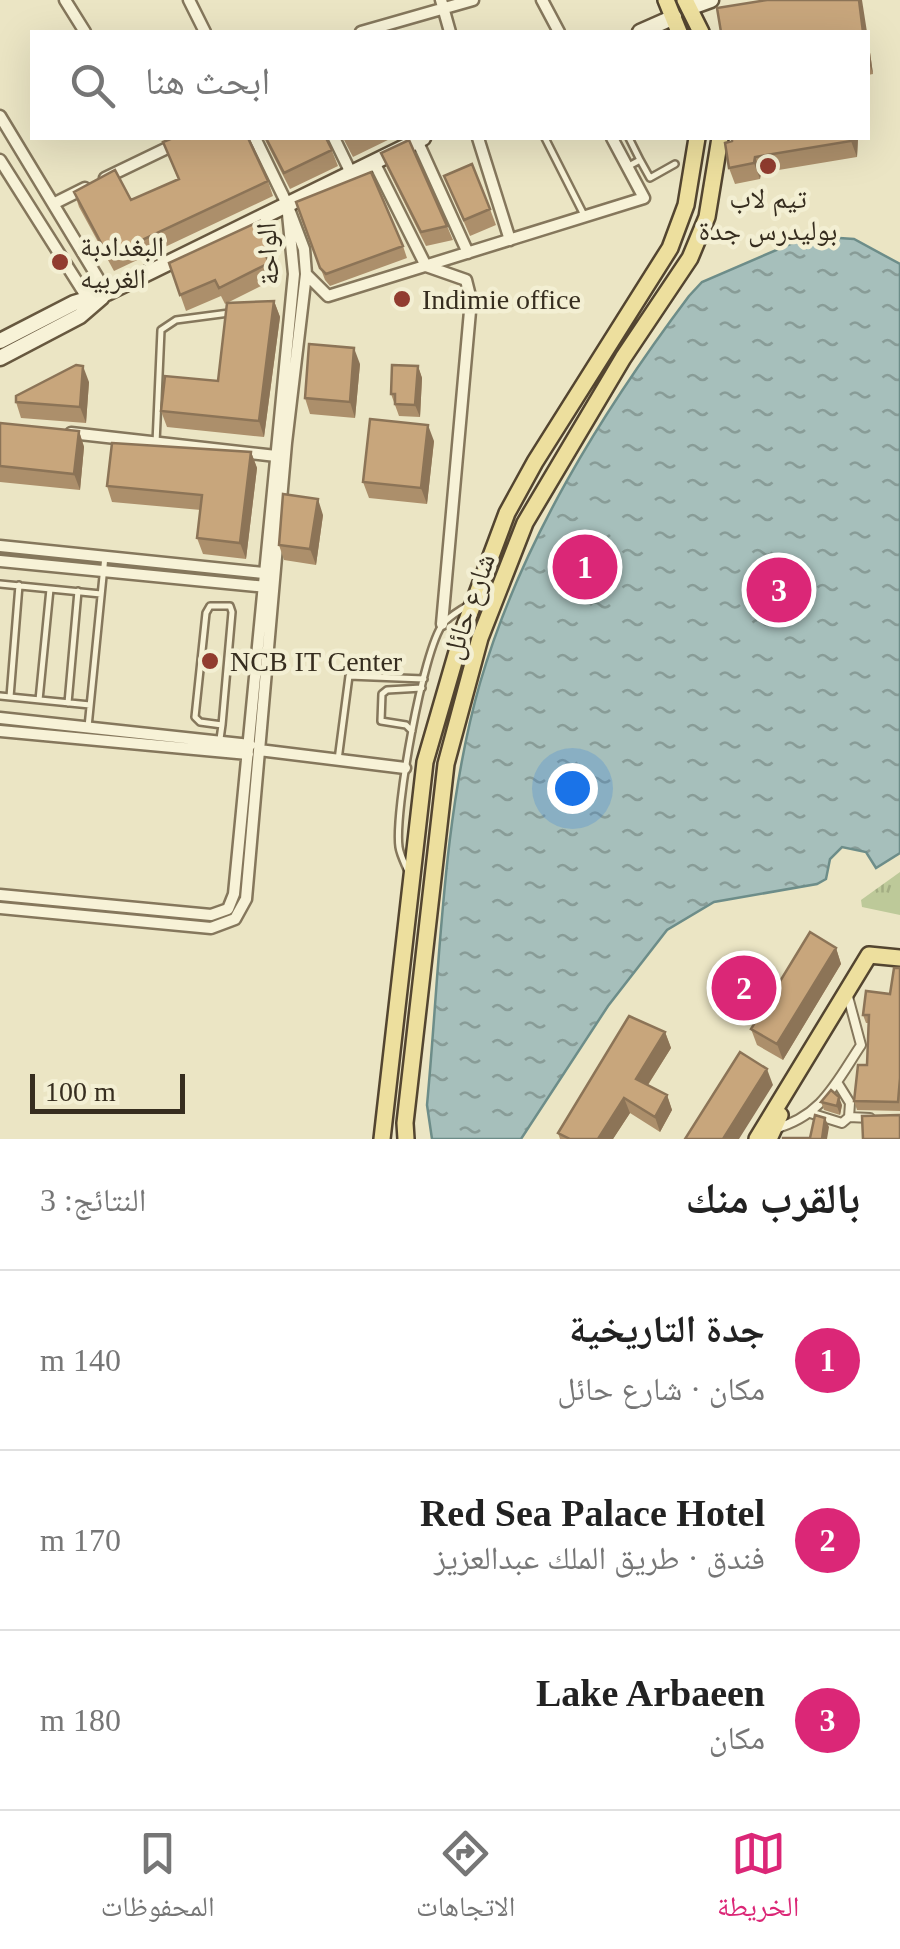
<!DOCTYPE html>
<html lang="ar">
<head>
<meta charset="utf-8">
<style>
	body { margin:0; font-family:"Times New Roman","Noto Naskh Arabic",serif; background:#f2f2f2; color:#222; direction:rtl }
	.scale { position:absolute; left:30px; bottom:25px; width:155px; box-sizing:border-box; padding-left:10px; border:5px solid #362d1f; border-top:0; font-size:28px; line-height:35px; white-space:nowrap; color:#362d1f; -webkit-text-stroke:8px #f3efd3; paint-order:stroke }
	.you { position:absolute; left:572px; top:788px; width:35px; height:35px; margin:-25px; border:8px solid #fff; border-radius:50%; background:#1a73e8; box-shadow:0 0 0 15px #1a73e833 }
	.badge { display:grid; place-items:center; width:65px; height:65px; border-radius:50%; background:#db2777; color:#fff; font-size:32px; font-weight:700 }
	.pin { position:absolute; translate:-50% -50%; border:5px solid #fff; box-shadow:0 2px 10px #0006 }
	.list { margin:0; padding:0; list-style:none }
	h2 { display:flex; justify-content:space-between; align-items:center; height:130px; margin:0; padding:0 40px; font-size:42px }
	h2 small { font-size:32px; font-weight:400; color:#767676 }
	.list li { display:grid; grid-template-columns:65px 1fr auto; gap:30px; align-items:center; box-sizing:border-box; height:180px; padding:0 40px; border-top:2px solid #e0e0e0 }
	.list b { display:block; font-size:38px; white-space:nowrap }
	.list p { margin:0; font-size:32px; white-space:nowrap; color:#767676 }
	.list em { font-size:32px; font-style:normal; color:#767676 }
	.icon { flex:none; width:55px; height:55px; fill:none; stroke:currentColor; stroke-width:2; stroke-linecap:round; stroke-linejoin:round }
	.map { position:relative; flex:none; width:900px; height:1139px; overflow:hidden; direction:ltr }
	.search { position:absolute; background:#fff; box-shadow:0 10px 40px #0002; left:30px; right:30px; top:30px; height:110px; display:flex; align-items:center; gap:25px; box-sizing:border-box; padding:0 35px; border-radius:0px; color:#767676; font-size:38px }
	.sheet { height:670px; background:#fff }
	nav { display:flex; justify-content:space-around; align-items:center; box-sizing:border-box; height:140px; border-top:2px solid #e0e0e0; background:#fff; font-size:28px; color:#767676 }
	nav a { display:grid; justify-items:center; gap:5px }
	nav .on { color:#db2777 }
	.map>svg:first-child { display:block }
</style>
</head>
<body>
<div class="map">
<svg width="900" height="1139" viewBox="0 0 900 1139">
	<defs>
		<pattern id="park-tufts" width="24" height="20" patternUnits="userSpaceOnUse" patternTransform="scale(2.5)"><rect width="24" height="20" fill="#bdc999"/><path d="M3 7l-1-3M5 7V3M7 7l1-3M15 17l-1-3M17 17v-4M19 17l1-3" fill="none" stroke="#a3ad83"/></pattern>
		<pattern id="water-ripples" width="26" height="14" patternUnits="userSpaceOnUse" patternTransform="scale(2.5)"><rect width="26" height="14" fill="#a6bfbb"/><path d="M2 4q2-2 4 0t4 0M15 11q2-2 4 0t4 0" fill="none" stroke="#889c97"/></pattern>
	</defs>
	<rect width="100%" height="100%" fill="#ebe5c4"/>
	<path fill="url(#park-tufts)" d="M900,872V915L862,907L861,900Z"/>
	<path fill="url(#water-ripples)" stroke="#6d8d89" stroke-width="2.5" d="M809,236L854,239L900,264V853L876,868L866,852L842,847L830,859L826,879L817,884L714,902L667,930L608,1006L521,1139H432L427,1105C440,967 442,816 480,683C521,542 602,412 689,296L702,282Z"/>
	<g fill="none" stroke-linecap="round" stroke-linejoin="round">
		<g stroke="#85775c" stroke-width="10">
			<path id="service" d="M545,138L584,215
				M629,138L640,160
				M627,167L640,160L650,178L675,164
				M156,443L161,330L176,320L229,313
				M0,584L101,594
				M0,696L90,705
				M10,697L19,585
				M39,700L50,589
				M68,703L78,591
				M88,727L105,556
				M412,731L406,725L381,721L382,694L387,690L422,688
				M220,739L222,725L232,612L230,606H210L206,613L195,717L200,722L222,725
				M338,760L349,676L424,679
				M407,869C404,862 400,854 399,847C394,813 423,649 443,624C449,616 461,610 468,605"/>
		</g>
		<g stroke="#85775c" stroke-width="12">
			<path id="pedestrian" d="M837,1082L850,1103L849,1117L870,1118
				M810,1113L842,1123L849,1117
				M774,1129C822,1116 835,1084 861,1045L847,993"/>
		</g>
		<g stroke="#85775c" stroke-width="15">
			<path id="minor" d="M65,0L85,32
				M189,0L205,32
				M441,0L450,32
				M542,0L559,32
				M361,32L473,0
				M0,116L107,293
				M255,138L287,204
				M334,138L351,173
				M416,138L468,253
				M478,138L510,240
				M0,160L88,299
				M374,162L426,266L466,280L471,300L442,624
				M105,178L188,138
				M55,203L85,188
				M306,274L328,296L644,198L612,138
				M71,433L276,456
				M0,546L263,573L266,577
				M0,561L267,587
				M0,718L250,745
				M0,731L248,754
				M259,750L405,768
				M0,895L211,915L228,909L234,894L294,274L287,204L304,249L306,274L286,443L246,899L235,919L211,928L0,908"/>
		</g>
		<g stroke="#67583f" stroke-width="19">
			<path id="secondary" d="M689,8L711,0
				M640,32L674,17
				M0,341L74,303L107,293L423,138
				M0,358L80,316L102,297"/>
		</g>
		<g stroke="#534530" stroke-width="20">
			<path id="primary" d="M666,0L679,32
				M685,0L701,32
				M382,1139L425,762L463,631L507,513L535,462L670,248L686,205L697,138
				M406,1139L405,1123L446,764L480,638L525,523L623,358L690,258L707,217L720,138
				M757,1139L869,955L900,958
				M769,1139L780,1115"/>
		</g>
		<use href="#service" stroke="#f7f2d7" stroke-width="5"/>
		<use href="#pedestrian" stroke="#f7f2d7" stroke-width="8"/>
		<use href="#minor" stroke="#f7f2d7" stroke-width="10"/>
		<use href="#secondary" stroke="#f7f2d7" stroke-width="14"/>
		<use href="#primary" stroke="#eddf9e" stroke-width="15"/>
	</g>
	<path fill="#ac8f6b" d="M868,38L873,74L868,75Z
		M264,138H327L338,166L290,189Z
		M343,138H392L353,157Z
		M858,138L857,157L761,173L760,179L735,184L729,168L725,143Z
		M163,142L268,181L273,196L114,271L79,207L74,192L131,200L178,179Z
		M381,153L447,226L453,240L426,246L387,168Z
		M444,176L490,209L496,225L470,236Z
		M296,202L403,246L407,258L330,286L325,280Z
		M276,252L281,267L272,272L275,279L225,304L221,296L186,311L169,263Z
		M274,301L280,317L264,437L167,427L161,411L218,381Z
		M360,364L355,418L310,414L305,398Z
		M418,366L422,378L420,417L399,416L391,394Z
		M89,382L86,423L21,418L16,402Z
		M0,423L79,431L84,447L80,490L0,482Z
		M434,441L427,504L369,498L363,482Z
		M251,452L257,468L246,559L203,554L197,538L201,510L112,502L107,486Z
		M323,515L316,565L284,560L279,545Z
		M836,948L841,964L783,1060L757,1045L751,1029Z
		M900,968V1111L857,1110L854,1101L867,1065L868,1023H866L863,1015L890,994Z
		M665,1032L671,1048L648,1085L667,1095L672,1110L660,1132L630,1113L613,1139H560L558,1133Z
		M821,1102L842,1105L840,1115L824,1110Z"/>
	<path fill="#8c7457" d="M859,0H862L867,32H863Z
		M868,38L873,74L868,60Z
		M851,138H858L857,157L851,141Z
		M755,157L761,173L760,179L754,163Z
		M274,301L280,317L264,437L259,421Z
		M354,348L360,364L355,418L350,402Z
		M83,366L89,382L86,423L80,407Z
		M418,366L422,378L420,417L415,405Z
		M428,425L434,441L427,504L421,488Z
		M79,431L84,447L80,490L74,474Z
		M251,452L257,468L246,559L240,543Z
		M318,499L323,515L316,565L310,549Z
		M836,948L841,964L783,1060L777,1044Z
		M665,1032L671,1048L642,1094L636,1079Z
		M767,1069L773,1085L739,1139H723Z
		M667,1095L672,1110L660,1132L655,1117Z
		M839,1097L842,1105L840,1115L837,1106Z
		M624,1098L630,1113L613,1139H598Z
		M825,1118L829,1127L827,1139H822Z"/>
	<path fill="#c8a67c" stroke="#8c7457" stroke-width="2.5" d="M767,0H859L863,32H721L717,8Z
		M173,138H248L268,181L108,256L74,192L115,170L131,200L179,179L163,142Z
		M266,138H326L332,150L284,173Z
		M732,138H851V141L755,157L754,163L729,168L725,143L732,141Z
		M409,140L447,226L421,232L381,153Z
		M472,164L490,209L464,220L444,176Z
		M371,172L403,246L326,274L320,268L296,202Z
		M260,221L276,252L266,256L269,263L219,288L215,280L180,295L169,263Z
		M274,301L259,421L161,411L165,376L218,381L227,303Z
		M309,344L354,348L350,402L305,398Z
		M76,365L83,366L80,407L16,402V396Z
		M392,365L418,366L415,405L395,404V394H391Z
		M370,419L428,425L421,488L363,482Z
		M0,423L79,431L74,474L0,466Z
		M112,443L251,452L240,543L197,538L202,495L107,486Z
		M283,494L318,499L310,549L279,545Z
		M810,932L836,948L777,1044L751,1029Z
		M894,968H900V1078L898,1102L854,1101L858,1065H867L869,1015H863L866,991L890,994Z
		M629,1016L665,1032L636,1079L667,1095L655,1117L624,1098L598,1139H570L558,1133Z
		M740,1052L767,1069L723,1139H685Z
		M831,1090L839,1097L837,1106L821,1102Z
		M815,1115L825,1118L822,1139H783V1138H810Z
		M900,1115V1139H863L862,1116Z"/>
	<g fill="#913c2f" stroke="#f3efd3" stroke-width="4">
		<circle cx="768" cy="166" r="10"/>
		<circle cx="60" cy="262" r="10"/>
		<circle cx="402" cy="299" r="10"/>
		<circle cx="210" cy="661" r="10"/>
	</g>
	<g text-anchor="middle" stroke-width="9" stroke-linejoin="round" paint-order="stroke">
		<g font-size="28" fill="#362d1f" stroke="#f3efd3" text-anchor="start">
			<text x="768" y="208" text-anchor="middle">تيم لاب<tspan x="768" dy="32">بوليدرس جدة</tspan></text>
			<text x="80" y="256">البغدادبة<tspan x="80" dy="32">الغربيه</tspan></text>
			<text x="422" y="309">Indimie office</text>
			<text x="230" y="671">NCB IT Center</text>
		</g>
		<g font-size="28" fill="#362d1f" stroke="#f3efd3">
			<text transform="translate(267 254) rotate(-93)" y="10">الواحة</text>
			<text transform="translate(468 606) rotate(-71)" y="10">شارع حائل</text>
		</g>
	</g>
</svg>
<div class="scale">100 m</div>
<div class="you"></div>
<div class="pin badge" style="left:585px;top:567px">1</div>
<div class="pin badge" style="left:744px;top:988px">2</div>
<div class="pin badge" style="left:779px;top:590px">3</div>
<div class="search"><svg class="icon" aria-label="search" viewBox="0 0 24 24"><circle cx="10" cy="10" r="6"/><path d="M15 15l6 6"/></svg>ابحث هنا</div>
</div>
<section class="sheet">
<h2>بالقرب منك<small>النتائج: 3</small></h2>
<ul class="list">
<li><span class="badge">1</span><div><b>جدة التاريخية</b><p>مكان · شارع حائل</p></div><em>140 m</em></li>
<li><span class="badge">2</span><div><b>Red Sea Palace Hotel</b><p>فندق · طريق الملك عبدالعزيز</p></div><em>170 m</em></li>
<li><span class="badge">3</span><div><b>Lake Arbaeen</b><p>مكان</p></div><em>180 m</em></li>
</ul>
</section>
<nav>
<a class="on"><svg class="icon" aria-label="map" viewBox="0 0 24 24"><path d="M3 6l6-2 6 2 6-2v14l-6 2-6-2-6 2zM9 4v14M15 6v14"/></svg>الخريطة</a>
<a><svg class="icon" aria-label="directions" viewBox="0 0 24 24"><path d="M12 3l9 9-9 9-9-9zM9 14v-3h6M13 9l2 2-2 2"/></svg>الاتجاهات</a>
<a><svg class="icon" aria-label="saved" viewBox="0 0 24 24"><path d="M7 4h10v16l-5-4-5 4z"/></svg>المحفوظات</a>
</nav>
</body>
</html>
